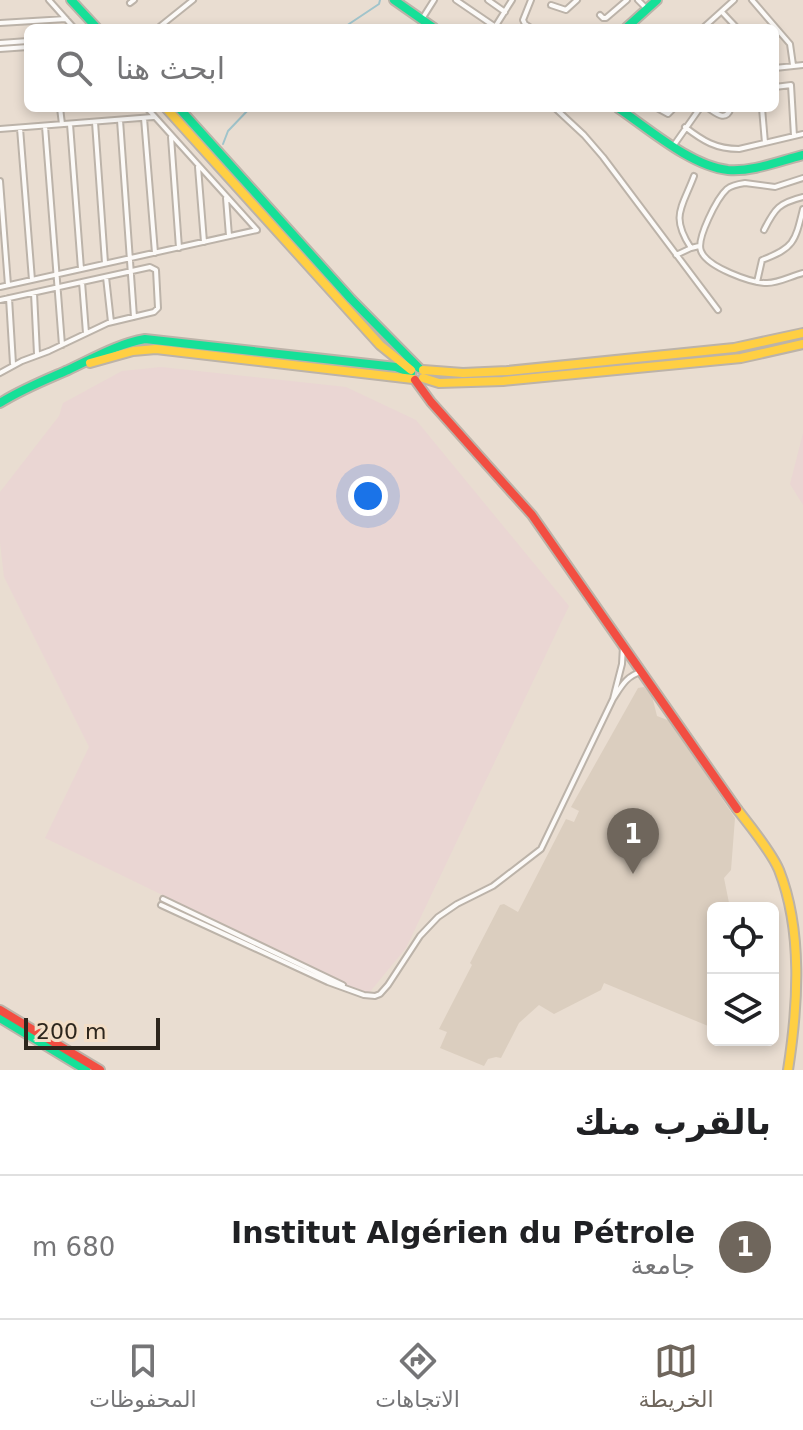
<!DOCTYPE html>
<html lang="ar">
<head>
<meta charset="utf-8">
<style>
	body { margin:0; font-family:"DejaVu Sans",Vazirmatn,sans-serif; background:#f6f6f6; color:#202124; direction:rtl }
	.controls { position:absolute; right:24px; bottom:24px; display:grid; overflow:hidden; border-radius:12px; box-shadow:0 4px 12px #0003 }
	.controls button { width:72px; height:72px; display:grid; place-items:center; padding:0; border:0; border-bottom:2px solid #e0e0e0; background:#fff; color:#202124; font:40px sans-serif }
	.scale { position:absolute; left:24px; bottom:20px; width:136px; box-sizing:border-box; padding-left:8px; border:4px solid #2d261d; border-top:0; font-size:22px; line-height:28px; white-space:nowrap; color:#2d261d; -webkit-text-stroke:6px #f3dec7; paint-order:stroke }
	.you { position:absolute; left:368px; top:496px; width:28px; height:28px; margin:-20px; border:6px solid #fff; border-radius:50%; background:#1a73e8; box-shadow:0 0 0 12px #1a73e833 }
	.badge { display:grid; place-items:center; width:52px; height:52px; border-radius:50%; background:#6f665c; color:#fff; font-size:26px; font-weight:700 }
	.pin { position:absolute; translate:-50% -66px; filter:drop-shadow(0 2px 4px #0008) }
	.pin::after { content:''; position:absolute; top:42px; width:28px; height:24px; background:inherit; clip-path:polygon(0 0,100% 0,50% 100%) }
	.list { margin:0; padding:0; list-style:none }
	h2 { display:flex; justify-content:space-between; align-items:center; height:104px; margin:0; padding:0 32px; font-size:34px }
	h2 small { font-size:26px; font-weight:400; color:#757577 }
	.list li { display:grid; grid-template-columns:52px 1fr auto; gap:24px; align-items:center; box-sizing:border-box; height:144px; padding:0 32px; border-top:2px solid #e0e0e0 }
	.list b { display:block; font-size:30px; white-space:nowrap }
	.list p { margin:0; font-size:26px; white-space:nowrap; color:#757577 }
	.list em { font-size:26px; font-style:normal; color:#757577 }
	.icon { flex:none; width:44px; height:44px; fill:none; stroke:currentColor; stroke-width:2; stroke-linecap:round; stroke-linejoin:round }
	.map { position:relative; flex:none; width:803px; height:1070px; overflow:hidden; direction:ltr }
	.search { position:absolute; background:#fff; box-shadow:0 4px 12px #0003; left:24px; right:24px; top:24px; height:88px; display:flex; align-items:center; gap:20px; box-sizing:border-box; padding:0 28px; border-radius:12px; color:#757577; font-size:30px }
	.sheet { height:248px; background:#fff }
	nav { display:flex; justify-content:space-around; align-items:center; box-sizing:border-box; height:112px; border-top:2px solid #e0e0e0; background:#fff; font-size:22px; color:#757577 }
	nav a { display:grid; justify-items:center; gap:4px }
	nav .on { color:#6f665c }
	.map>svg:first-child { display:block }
</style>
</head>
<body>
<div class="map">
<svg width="803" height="1070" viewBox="0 0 803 1070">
	<rect width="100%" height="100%" fill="#e9ddd1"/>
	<path fill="#ead6d3" d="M161,367L346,387L416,420L569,606L406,948L369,993L358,990L45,838L89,747L4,577L0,542V492L59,416L63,403L122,371Z
		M803,433V505L790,484Z"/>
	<path fill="#dbcebf" d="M644,687L652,696L657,716L670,721L735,818L731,870L724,878L730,908H713V1028L604,983L601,990L554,1014L539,1005L519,1023L501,1058L496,1057L488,1059L484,1066L440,1048L447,1032L439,1029L472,965L470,963L500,905L504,904L518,912L566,819L574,822L579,811L571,807L638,688Z"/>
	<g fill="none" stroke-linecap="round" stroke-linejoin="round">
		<path stroke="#a0c4cb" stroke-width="2" d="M343,28L379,4L380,0
			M223,144L228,131L250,108"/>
		<g stroke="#bcb3a9" stroke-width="8">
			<path id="street" d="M49,0L74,28
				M456,0L497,28
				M488,0L505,12
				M531,0L523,20L525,24L531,28
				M638,0L647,9
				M752,0L790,44L793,65
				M130,3L134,0
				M551,5L566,10L577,0
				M722,12L737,28
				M600,15L603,18H606L627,0
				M422,19L434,0
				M0,23L66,19
				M495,27L512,0
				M158,28L193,0
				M703,28L734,0
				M0,43L28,41
				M0,49L28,47
				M775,68L803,65
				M775,87L791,85L794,136
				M60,108L62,124
				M555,108L584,135L603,157L718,310
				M657,108L668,114L674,108
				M708,108C717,114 726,122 731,108
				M762,108L765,143
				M144,118L155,253
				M120,120L134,317
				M95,122L105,263
				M70,124L81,269
				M45,126L62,345
				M685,127C703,141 716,149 739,149L803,134
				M20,128L32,280
				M0,129L153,117
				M171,137L179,248
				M674,145L700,108
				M198,167L204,242
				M803,178L775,187L745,183C738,184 732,185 727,189C717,198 696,239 701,251C707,267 751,283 767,283C779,283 791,276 803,273
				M0,181L8,285
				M226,198L229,236
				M764,230C775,208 779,203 803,197
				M691,248C670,216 682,208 694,176
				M676,255L691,248L699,246
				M106,277L111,322
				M82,282L86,333
				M757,282L762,260C794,248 795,242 803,209
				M0,287L257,230L147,108
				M34,293L37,354
				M9,298L13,364
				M0,300L150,267L156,270L158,308L154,312L108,323L49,351L22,361L0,373
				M623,646L622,664L613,699C621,687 626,676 641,672
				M163,899L343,985
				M161,905L328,982L364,995L375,996L380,994L388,985L420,936L438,917L457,904L493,886L541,849L613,699"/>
		</g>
		<g stroke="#bcb3a9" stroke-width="12">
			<path id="fast" d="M71,0L97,28
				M394,0L434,28
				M626,28L657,0
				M179,108L351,299L419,368
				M618,108C649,129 691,166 728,170C753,172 779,161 803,155
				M0,403C22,389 45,380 68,370C94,358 117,344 145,339L396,367L411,373
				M0,1018L86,1070"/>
		</g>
		<g stroke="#bcb3a9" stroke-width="12">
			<path id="slow" d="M166,108L380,345L411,370
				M90,363L133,351L156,349L413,379
				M423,370L463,373L507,371L734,348L803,333
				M423,378L439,383L503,381L741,358L803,344
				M737,809C750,826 771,851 779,870C803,931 798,1006 788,1070"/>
		</g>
		<g stroke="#bcb3a9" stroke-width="12">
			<path id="jam" d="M415,380L431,402L532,515L737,809
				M0,1010L100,1070"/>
		</g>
		<use href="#street" stroke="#fcfaf8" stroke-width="4"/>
		<use href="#fast" stroke="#16e098" stroke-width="8"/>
		<use href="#slow" stroke="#ffcf43" stroke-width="8"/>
		<use href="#jam" stroke="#f24e42" stroke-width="8"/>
	</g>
</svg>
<div class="controls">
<button><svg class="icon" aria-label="locate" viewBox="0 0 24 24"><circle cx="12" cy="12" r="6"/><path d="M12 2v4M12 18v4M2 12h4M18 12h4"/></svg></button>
<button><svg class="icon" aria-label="layers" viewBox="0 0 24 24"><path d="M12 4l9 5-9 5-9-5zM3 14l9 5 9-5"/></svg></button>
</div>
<div class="scale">200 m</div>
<div class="you"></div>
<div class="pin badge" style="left:633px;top:874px">1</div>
<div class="search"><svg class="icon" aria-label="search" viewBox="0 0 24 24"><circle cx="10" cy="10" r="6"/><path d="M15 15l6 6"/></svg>ابحث هنا</div>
</div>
<section class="sheet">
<h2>بالقرب منك<small></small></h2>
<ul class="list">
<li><span class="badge">1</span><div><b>Institut Algérien du Pétrole</b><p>جامعة</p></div><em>680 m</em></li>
</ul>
</section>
<nav>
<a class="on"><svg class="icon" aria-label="map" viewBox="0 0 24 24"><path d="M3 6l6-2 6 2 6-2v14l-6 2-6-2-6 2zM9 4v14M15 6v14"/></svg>الخريطة</a>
<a><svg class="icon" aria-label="directions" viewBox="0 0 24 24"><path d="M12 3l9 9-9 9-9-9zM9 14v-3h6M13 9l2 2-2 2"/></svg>الاتجاهات</a>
<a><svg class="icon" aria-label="saved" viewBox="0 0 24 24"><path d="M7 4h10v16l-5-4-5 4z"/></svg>المحفوظات</a>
</nav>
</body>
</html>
